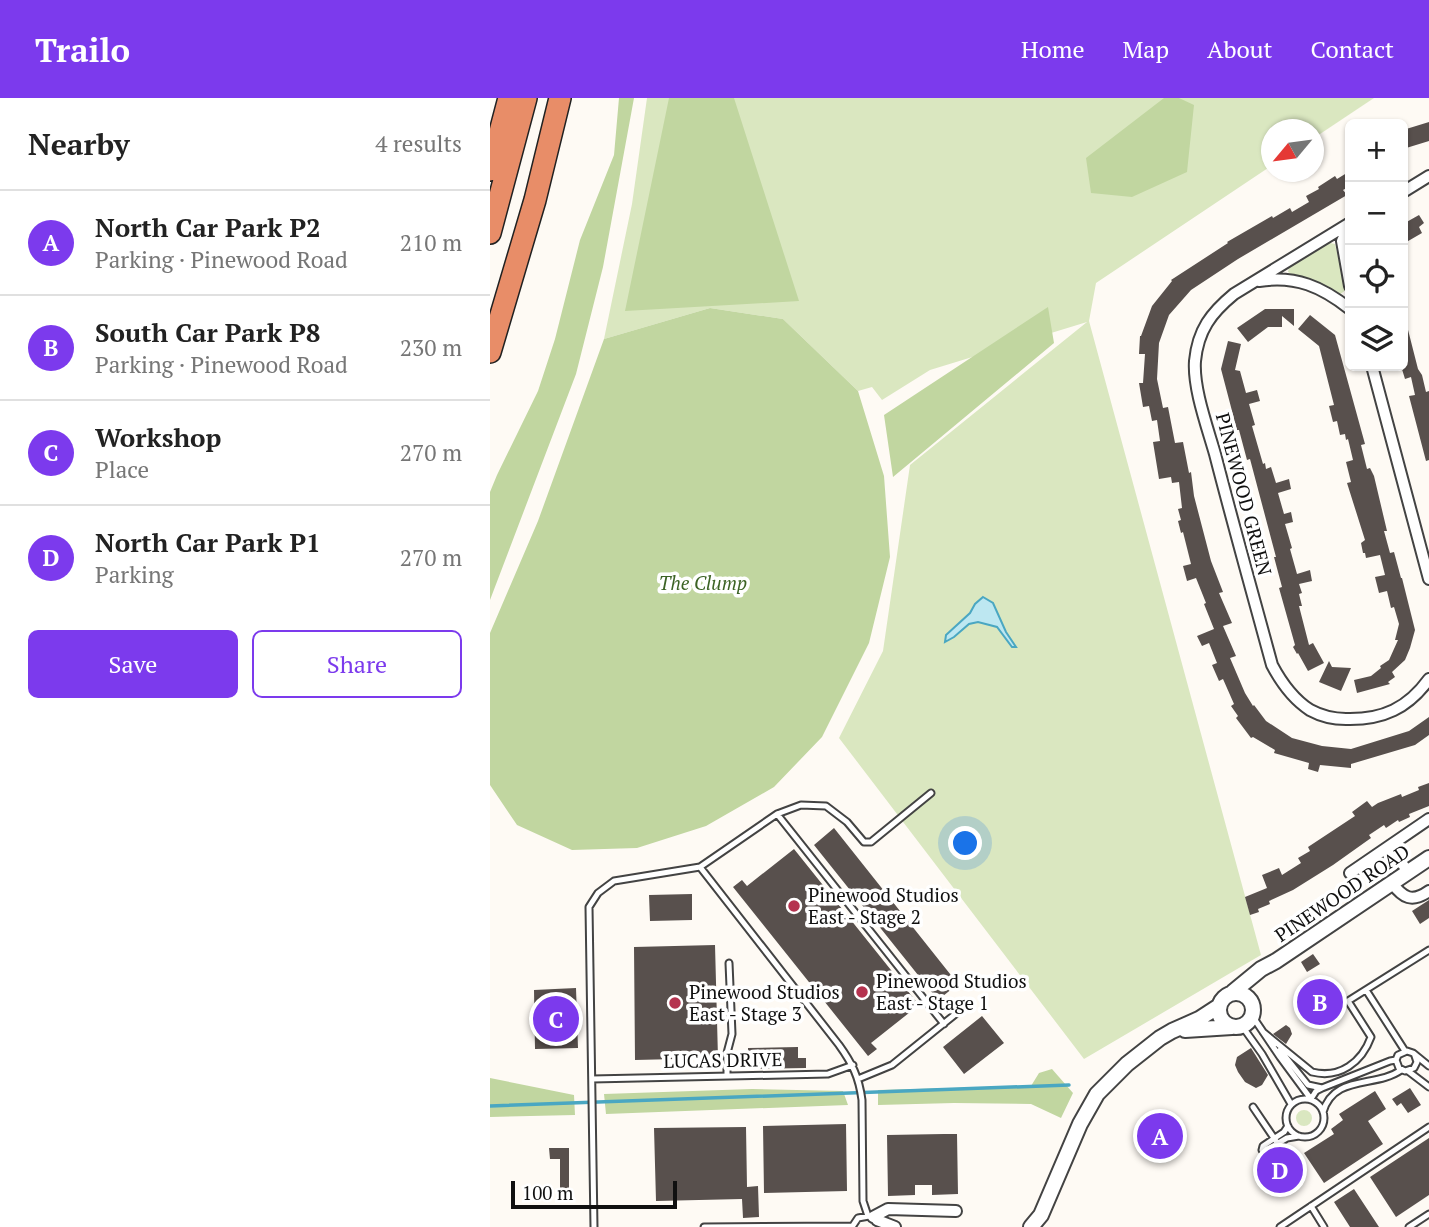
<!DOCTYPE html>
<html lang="en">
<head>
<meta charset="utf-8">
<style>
	body { margin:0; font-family:"PT Serif",serif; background:#f6f6f6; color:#222 }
	.controls { position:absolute; right:21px; top:21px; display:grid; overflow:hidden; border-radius:10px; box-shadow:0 2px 5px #0004 }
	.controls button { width:63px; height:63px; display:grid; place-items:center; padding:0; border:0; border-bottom:2px solid #e0e0e0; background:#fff; color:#222; font:35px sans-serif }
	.compass { position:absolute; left:771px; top:21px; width:63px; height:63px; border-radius:50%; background:#fff; box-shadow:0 2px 5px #0004; rotate:241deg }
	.scale { position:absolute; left:21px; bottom:18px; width:166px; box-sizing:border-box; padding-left:7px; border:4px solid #101010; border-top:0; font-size:19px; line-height:24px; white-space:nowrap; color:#101010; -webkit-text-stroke:5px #fff; paint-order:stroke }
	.you { position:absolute; left:476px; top:746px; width:24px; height:24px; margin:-18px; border:5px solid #fff; border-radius:50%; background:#1a73e8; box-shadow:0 0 0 10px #1a73e833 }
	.badge { display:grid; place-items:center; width:46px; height:46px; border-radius:50%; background:#7c3aed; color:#fff; font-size:23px; font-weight:700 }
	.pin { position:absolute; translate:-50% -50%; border:4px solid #fff; box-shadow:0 2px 7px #0006 }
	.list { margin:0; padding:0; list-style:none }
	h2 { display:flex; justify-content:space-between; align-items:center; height:91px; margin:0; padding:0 28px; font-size:30px }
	h2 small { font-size:23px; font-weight:400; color:#767676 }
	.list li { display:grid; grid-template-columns:46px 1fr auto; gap:21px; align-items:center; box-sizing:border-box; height:105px; padding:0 28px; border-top:2px solid #e0e0e0 }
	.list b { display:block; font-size:26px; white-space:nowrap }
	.list p { margin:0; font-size:23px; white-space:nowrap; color:#767676 }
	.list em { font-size:23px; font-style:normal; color:#767676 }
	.actions { display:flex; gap:14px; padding:21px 28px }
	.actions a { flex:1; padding:16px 0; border:2px solid #7c3aed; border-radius:10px; text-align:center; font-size:24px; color:#7c3aed }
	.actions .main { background:#7c3aed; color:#fff }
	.icon { flex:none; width:38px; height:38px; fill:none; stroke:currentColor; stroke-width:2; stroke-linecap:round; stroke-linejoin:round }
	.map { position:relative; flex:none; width:939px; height:1129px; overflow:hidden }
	header { display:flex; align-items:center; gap:42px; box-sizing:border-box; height:98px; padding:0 35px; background:#7c3aed; color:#fff }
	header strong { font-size:33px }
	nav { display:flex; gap:38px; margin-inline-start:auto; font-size:24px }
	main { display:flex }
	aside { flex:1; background:#fff }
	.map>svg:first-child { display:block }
</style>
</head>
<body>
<header>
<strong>Trailo</strong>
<nav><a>Home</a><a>Map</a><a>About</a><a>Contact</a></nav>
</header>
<main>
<aside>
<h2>Nearby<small>4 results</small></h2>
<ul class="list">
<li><span class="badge">A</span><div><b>North Car Park P2</b><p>Parking · Pinewood Road</p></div><em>210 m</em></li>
<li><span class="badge">B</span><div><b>South Car Park P8</b><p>Parking · Pinewood Road</p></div><em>230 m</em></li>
<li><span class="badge">C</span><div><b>Workshop</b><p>Place</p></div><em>270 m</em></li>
<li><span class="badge">D</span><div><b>North Car Park P1</b><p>Parking</p></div><em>270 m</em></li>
</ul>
<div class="actions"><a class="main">Save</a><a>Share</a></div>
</aside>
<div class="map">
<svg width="939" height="1129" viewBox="0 0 939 1129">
	<rect width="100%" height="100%" fill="#fefaf4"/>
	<path fill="#dae7c0" d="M157,0H884L824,40V32H782L781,68L606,185L599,223L771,857L594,961L349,640L393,553L420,367L597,224L440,272L392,302L382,289L368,293L293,221L220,210L114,241L142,106Z
		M840,145L845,146L856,192L849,197C839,191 830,184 819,181C811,178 804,179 798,174L799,169Z
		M806 1020a8 8 0 1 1 16 0a8 8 0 1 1-16 0Z"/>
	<path fill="#c1d6a0" d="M129,0H144L113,169L86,276L0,502V394L7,377L48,293L65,241L90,142L124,57Z
		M179,0H244L309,203L135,213Z
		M674,0H689L704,7L697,74L642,99L601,95L596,60Z
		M558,209L564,245L403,379L394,317Z
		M220,210L293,221L368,293L394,378L400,459L379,545L332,639L284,689L216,728L147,750L82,752L27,727L0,687V535L48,423L114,241Z
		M562,971L583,995L571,1020L541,1006L464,1005L388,1007V992L541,988L549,975Z
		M0,980L84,997L85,1017L0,1019Z
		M262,991L353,993L358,1007L116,1016L114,996Z"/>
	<path fill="#bde7f1" stroke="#4aa7c2" stroke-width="2" d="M493,499L503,505L516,534L526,549H522L507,529L488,524L479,526L464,539L455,544L456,537L480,515L485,506Z"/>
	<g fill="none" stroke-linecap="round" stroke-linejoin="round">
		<path stroke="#4aa7c2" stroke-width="3.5" d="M0,1008L579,987"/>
	</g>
	<path fill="#58504d" d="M939,24V43L913,51V32Z
		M860,73V88L853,92L857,97L748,161L701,192L679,217L669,245L667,281L673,310L678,309L685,345L693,344L699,375L701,374L704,398L721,463L733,494L729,495L742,525L733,528L746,558L740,560L755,595L763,608L764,607L776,623L802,640L832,648L861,651L919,633L939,619V637L925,647L861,666V670L830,667L828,674L818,671L819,665L784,655L785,652L763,639L761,640L746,620L748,618L741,608L744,606L733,581L729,583L722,567L727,565L719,545L712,548L707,538L724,531L714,506L716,505L706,480L697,483L693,468L701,466L693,434L691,435L688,423L691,422L688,411L692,410L689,384L682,385L681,379L669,381L663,344L670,343L667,322L662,323L659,308L653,309L649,285H653L655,256H649L650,238H651L662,208L682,183L681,182L738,145L737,144L782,118L783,120L800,110L802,114L819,104L816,98L829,91L828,89L845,78L847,81Z
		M929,117L934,125L929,129L932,135L913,146V126Z
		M775,211H804V228L792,218V229H778L758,244L747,230Z
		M820,217L845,237L875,346L871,347L877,371L880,370L884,378L897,433H894L900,455L904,454L911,480H912L925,532L920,550L915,562L902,574L905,579L898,584L900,586L867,595L864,582L881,578L891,570L890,568L899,562L908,542H905L909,526L904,509L901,510L897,493L889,495L885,479L895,477L890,457L876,460L875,455H873L871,445L875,442L857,385L861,384L856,364L863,362L858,341L856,342L855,336L850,337L847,323L843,324L839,308L844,307L829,248L808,231Z
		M913,224H916L928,271L932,277L936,294L939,293V362L936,363L919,298L925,297L921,279L915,281L911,268H913Z
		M738,243L751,246L745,272L750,273L756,295L767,292L770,303L759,306L765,327L762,328L773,366L775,365L776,371L781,369L786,385L799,381L801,391L788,395L794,416L801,414L803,424L795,426L802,450L800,451L807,476L820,472L822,483L809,486L812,495L809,496L812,508H809L819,547L823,545L834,565L818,573L808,555L807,556L803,549L805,547L789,490L792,489L784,459H786L760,361L757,362L749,332H747L731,271Z
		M839,563L842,569L861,570L851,593L829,584Z
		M939,685V708L919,716L920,719L909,724L908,722L896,730L894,727L879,737L881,740L843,767L803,792L779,803L780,806L768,811L769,814L760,817L755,799L777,790L772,777L789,770L792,777L811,765L808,760L820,753L818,749L865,718L862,714L877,703L882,709L888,705L911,696L912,699L929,692L928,689Z
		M344,730L468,886L448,902L324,747Z
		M304,751L429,907L381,945L387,951L378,958L243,789L252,782L257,788Z
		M202,796V822L160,823L159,797Z
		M939,802V820L930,826L922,813Z
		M225,847L228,960L145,962L144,849Z
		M823,856L830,866L817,874L811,864Z
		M86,890L88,950L45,951L44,892Z
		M492,918L514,945L474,976L453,949Z
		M796,927L800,930L802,936L796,946L783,936Z
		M308,949V960H316V970L259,971L258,950Z
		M761,950L778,977L772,987L766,990L755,984L748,974L745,967L747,959Z
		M920,990L931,1007L918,1015L911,1005L907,1008L902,1001Z
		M885,993L896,1011L878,1023L893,1046L834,1085L814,1055L844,1036L841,1031L853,1022L849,1016Z
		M356,1026L357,1093L274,1095L273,1028Z
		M256,1029L257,1089L268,1088L269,1119L253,1120L252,1101L166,1103L164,1030Z
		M454,1036H467L468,1096L442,1097V1087H425V1097L398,1098L397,1037Z
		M939,1040V1097L906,1119L880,1079Z
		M59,1050H79V1093H70V1061H60Z
		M864,1091L889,1129H860L844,1104Z"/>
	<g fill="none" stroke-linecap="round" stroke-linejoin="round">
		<g stroke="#434343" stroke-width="9">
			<path id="service" d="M287,716L454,926
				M210,769L349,947C362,965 369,979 372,1002L373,1103L378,1118
				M876,892L915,953
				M763,915L765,922L790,959L821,1001L826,993L832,990L900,963L906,962
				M752,928L772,956L801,1006
				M773,934L822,974C850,981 872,964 881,939L858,903L939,852
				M790,952L818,987L832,990
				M925,958L927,964L924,970L915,973L909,970L906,962L908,957L917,953L923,955L939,968
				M918,973L939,989
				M237,978V955L242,936L239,865
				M102,981L338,976L363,967
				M368,981L402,967L478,906
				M796 1020a19 19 0 1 1 38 0a19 19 0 1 1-38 0Z
				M763,1009L788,1046
				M833,1014C844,976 886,990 911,972
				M772,1052L778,1051L797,1040L809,1038
				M772,1052L773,1048L794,1034L798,1028
				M821,1108L834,1129
				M104,1129L99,809L108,795L124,783L210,769L287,716L311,707L336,708L357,724L374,744H381L441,695
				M214,1129L362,1128
				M362,1129L368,1120L379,1118
				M790,1129L939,1029
				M919,1129L939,1116"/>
		</g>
		<g stroke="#434343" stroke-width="14">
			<path id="minor" d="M913,94L939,78
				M860,125L744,196C721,215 708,232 705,263C703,290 717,328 725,356C743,426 763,497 782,567C791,584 803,601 820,612C831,618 844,621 856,621C893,622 918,610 939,581
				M860,125L852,143L860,188
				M769,183C806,177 832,189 860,211
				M882,268L939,481
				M900,748L918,774
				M860,775L939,721
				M902,785C913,800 922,805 939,793
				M383,1119L398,1111L466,1113
				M387,1122L405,1129"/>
		</g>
		<g stroke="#434343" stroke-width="18">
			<path id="tertiary" d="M743,894L771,871L786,863L939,760
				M729 912a17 17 0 1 1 34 0a17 17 0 1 1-34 0Z
				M695,932L742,929
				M541,1129L551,1117L590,1026L607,996L637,966L670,940L682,933L709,921L729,908"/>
		</g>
		<g stroke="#212121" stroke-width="24">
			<path id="motorway" d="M0,72L19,0
				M0,135L36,0
				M0,254L45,102L70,0"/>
		</g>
		<use href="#service" stroke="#fff" stroke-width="5"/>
		<use href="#minor" stroke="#fff" stroke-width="10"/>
		<use href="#tertiary" stroke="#fff" stroke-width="14"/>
		<use href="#motorway" stroke="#e88d68" stroke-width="21"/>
	</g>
	<g fill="#b5334f" stroke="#fff" stroke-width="2.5">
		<circle cx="304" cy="808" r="7"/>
		<circle cx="372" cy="894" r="7"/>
		<circle cx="185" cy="905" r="7"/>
	</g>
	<g text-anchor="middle" stroke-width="7" stroke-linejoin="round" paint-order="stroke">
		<g font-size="19" fill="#101010" stroke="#fff">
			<text transform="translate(754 396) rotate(75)" y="7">PINEWOOD GREEN</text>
			<text transform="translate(852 795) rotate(-34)" y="7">PINEWOOD ROAD</text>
			<text transform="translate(233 962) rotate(-1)" y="7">LUCAS DRIVE</text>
		</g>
		<g font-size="19" font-style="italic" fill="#3c6325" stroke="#fff">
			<text x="213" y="492">The Clump</text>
		</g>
		<g font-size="19" fill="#101010" stroke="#fff" text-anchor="start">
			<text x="318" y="804">Pinewood Studios<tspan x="318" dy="22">East - Stage 2</tspan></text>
			<text x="386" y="890">Pinewood Studios<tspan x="386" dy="22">East - Stage 1</tspan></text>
			<text x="199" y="901">Pinewood Studios<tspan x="199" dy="22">East - Stage 3</tspan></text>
		</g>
	</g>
</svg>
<div class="controls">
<button>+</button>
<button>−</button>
<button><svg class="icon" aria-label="locate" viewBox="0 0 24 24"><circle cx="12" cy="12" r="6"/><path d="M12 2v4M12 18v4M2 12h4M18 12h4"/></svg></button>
<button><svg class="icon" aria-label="layers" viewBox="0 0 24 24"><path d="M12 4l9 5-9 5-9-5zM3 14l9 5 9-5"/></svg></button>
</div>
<svg class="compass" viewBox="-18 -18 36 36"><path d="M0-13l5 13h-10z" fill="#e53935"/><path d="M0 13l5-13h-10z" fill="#767676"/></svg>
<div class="scale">100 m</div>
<div class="you"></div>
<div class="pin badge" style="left:670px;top:1038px">A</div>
<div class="pin badge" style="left:830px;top:904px">B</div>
<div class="pin badge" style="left:66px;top:921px">C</div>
<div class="pin badge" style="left:790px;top:1072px">D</div>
</div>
</main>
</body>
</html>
